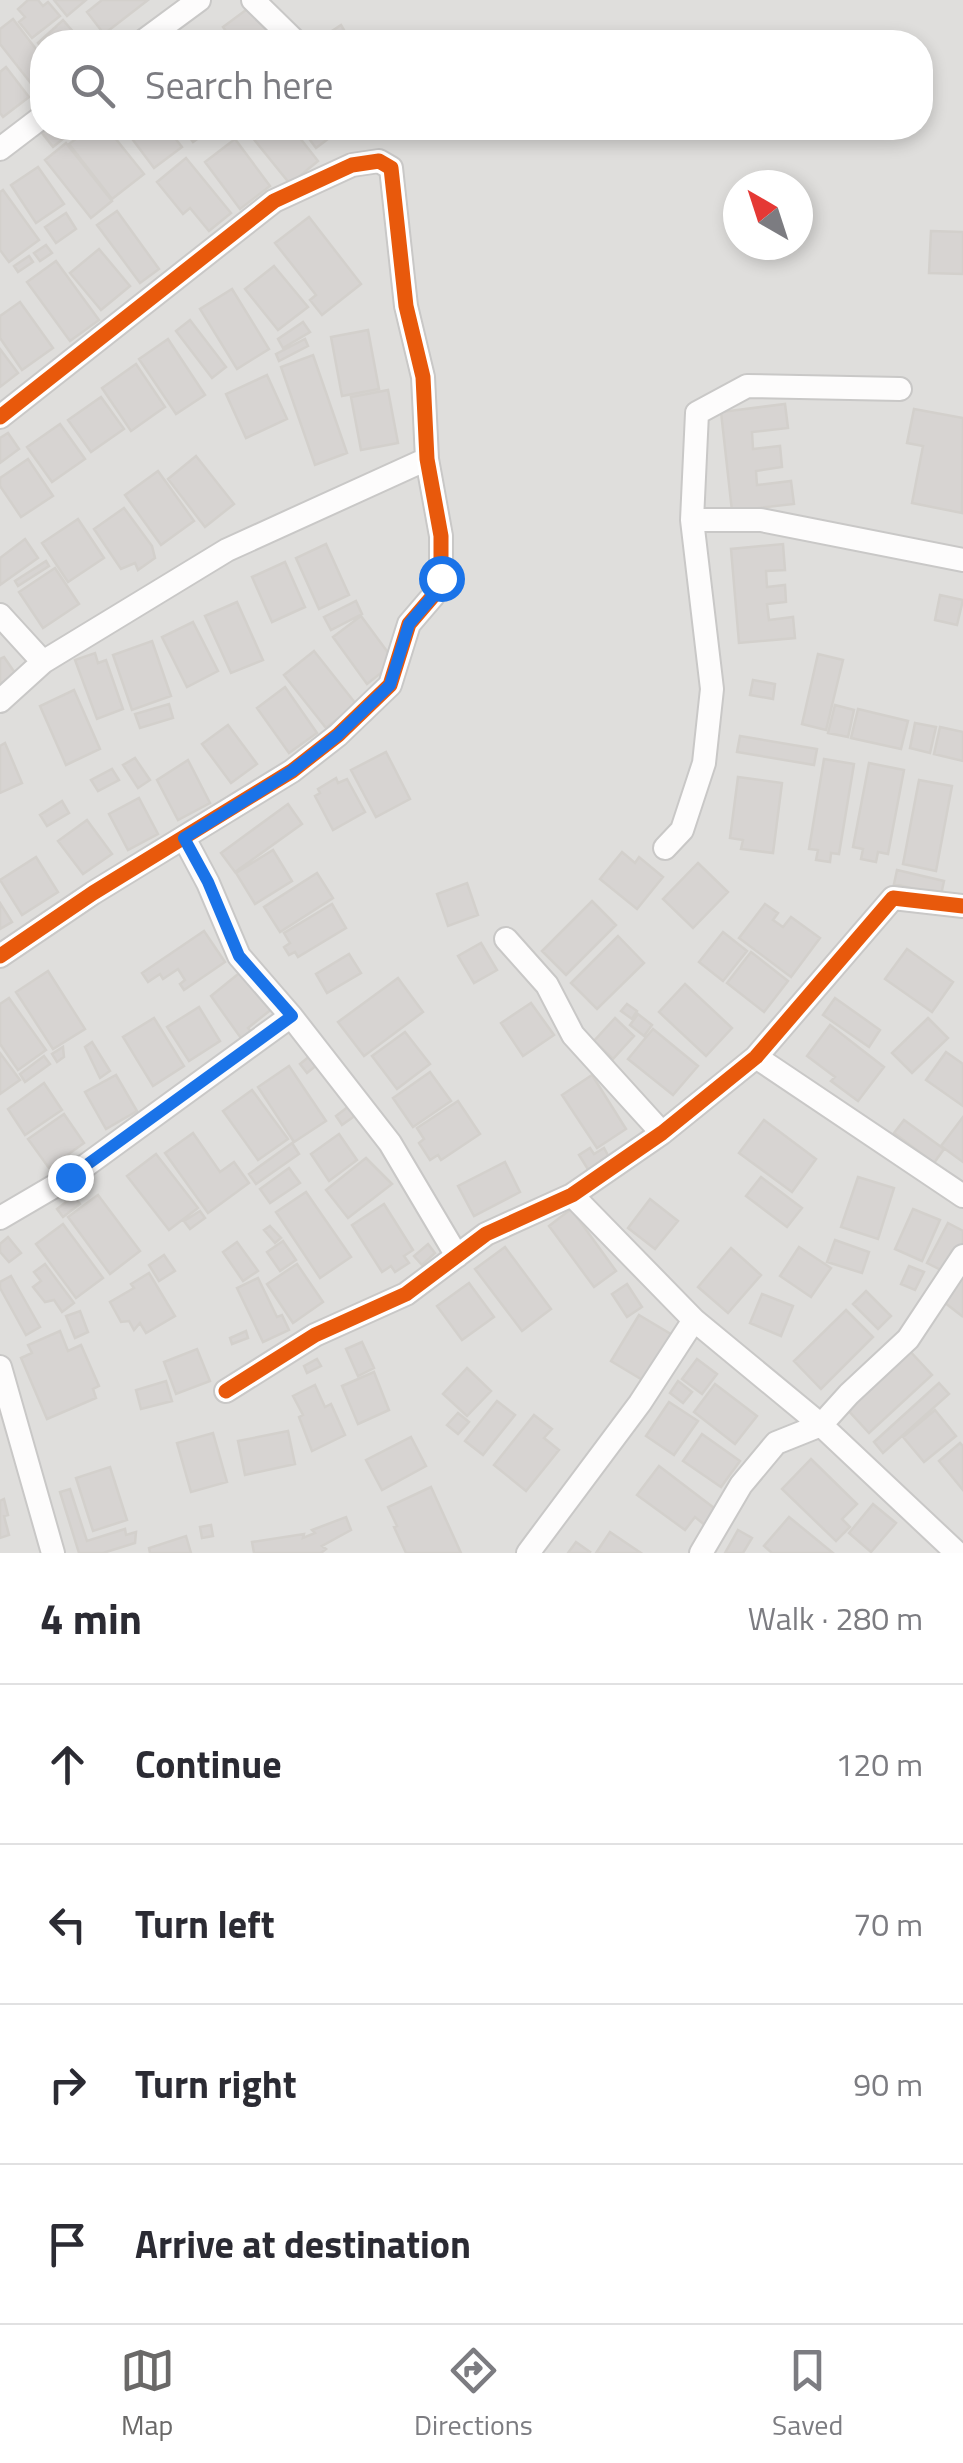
<!DOCTYPE html>
<html lang="en">
<head>
<meta charset="utf-8">
<style>
	body { margin:0; font-family:"Titillium Web",sans-serif; background:#f7f7f7; color:#2b2b33 }
	.compass { position:absolute; left:723px; top:170px; width:90px; height:90px; border-radius:50%; background:#fff; box-shadow:0 5px 15px #0003; rotate:321deg }
	.stop { position:absolute; width:30px; height:30px; margin:-22px; border:8px solid #1a73e8; border-radius:50%; background:#fff }
	.stop.end { background:#1a73e8; border-color:#fff; box-shadow:0 2px 10px #0008 }
	.list { margin:0; padding:0; list-style:none }
	h2 { display:flex; justify-content:space-between; align-items:center; height:130px; margin:0; padding:0 40px; font-size:42px }
	h2 small { font-size:32px; font-weight:400; color:#7c7c81 }
	.list li { display:grid; grid-template-columns:65px 1fr auto; gap:30px; align-items:center; box-sizing:border-box; height:160px; padding:0 40px; border-top:2px solid #e1e1e2 }
	.list b { display:block; font-size:38px; white-space:nowrap }
	.list em { font-size:32px; font-style:normal; color:#7c7c81 }
	.icon { flex:none; width:55px; height:55px; fill:none; stroke:currentColor; stroke-width:2; stroke-linecap:round; stroke-linejoin:round }
	.map { position:relative; flex:none; width:963px; height:1553px; overflow:hidden }
	.search { position:absolute; background:#fff; box-shadow:0 5px 15px #0003; left:30px; right:30px; top:30px; height:110px; display:flex; align-items:center; gap:25px; box-sizing:border-box; padding:0 35px; border-radius:40px; color:#7c7c81; font-size:38px }
	.sheet { height:770px; background:#fff }
	nav { display:flex; justify-content:space-around; align-items:center; box-sizing:border-box; height:140px; border-top:2px solid #e1e1e2; background:#fff; font-size:28px; color:#7c7c81 }
	nav a { display:grid; justify-items:center; gap:5px }
	nav .on { color:#6a6968 }
	.map>svg:first-child { display:block }
</style>
</head>
<body>
<div class="map">
<svg width="963" height="1553" viewBox="0 0 963 1553">
	<rect width="100%" height="100%" fill="#f0eeeb"/>
	<path fill="#dfdedc" fill-rule="evenodd" d="M0,0H963V1553H0ZM42,42H920V128H42ZM738,185H798V245H738Z"/>
	<path fill="#d7d4d2" stroke="#d3d0cc" stroke-width="2.5" d="M28,0H38L43,6L48,2L60,16L32,38L19,22L25,17L18,9Z
		M54,0H86L67,16Z
		M102,0H148L104,34L87,12Z
		M250,7L275,42H234L223,27Z
		M13,19L42,57V87L37,91L0,44V29Z
		M63,20L82,42H42V48L38,43Z
		M341,25L351,42H328L333,40L329,33Z
		M6,67L29,97L3,117L0,113V72Z
		M48,128H56L64,138L53,147L42,133Z
		M91,128H107L144,174L112,199L69,144Z
		M124,128H167L182,147L154,168Z
		M183,128H213L193,142Z
		M253,128H292L318,161L290,184L248,132Z
		M301,128H340L341,129L316,148Z
		M235,139L270,186L240,209L205,162Z
		M66,143L112,201L91,218L45,160Z
		M186,158L231,213L209,231L190,208L183,214L157,182Z
		M38,167L64,204L36,223L11,185Z
		M3,190L39,240L9,262L0,250V192Z
		M117,211L159,269L140,283L97,225Z
		M66,213L76,229L56,243L45,227Z
		M309,217L361,284L322,315L310,300L316,295L275,243Z
		M931,231L963,232V274L929,273Z
		M46,245L52,253L40,261L34,253Z
		M99,249L130,286L101,310L70,273Z
		M29,256L33,262L18,272L14,266Z
		M56,261L99,320L70,341L27,282Z
		M274,266L308,307L278,330L245,289Z
		M232,289L269,349L237,369L200,309Z
		M20,302L53,348L22,370L0,338V316Z
		M190,320L226,367L212,378L176,331Z
		M303,322L310,332L283,348L278,339Z
		M368,330L379,389L342,396L331,337Z
		M168,339L205,395L176,414L139,359Z
		M305,339L308,346L279,361L276,354Z
		M0,349L18,373L0,387Z
		M313,355L347,453L315,465L281,367Z
		M136,364L165,407L131,431L102,388Z
		M267,375L287,419L246,438L226,394Z
		M388,390L398,443L361,450L351,397Z
		M101,397L124,429L91,452L68,420Z
		M785,404L788,428L752,432L753,449L780,446L782,467L756,471L757,485L791,481L794,504L732,511L721,412Z
		M914,409L963,418L962,513L912,503L923,446L907,443Z
		M60,424L85,459L52,482L27,447Z
		M8,433L19,449L0,463V438Z
		M196,456L234,504L205,527L168,479Z
		M28,459L53,496L21,517L0,486V478Z
		M158,471L194,521L161,545L125,495Z
		M124,508L152,546L155,558L138,570L135,563L121,569L94,529Z
		M78,519L104,558L68,582L42,543Z
		M25,539L38,558L0,585V558Z
		M326,544L349,595L319,609L296,558Z
		M783,544L785,570L766,571L767,587L785,585L786,602L767,604L769,620L793,617L795,638L739,643L731,549Z
		M46,561L49,566L18,586L15,581Z
		M285,562L305,607L272,622L252,577Z
		M55,568L79,604L43,628L19,592Z
		M940,595L963,600L957,625L935,620Z
		M356,601L362,614L331,630L324,617Z
		M237,602L263,660L231,673L205,616Z
		M361,616L395,662L367,684L333,637Z
		M193,622L218,671L187,687L162,637Z
		M152,641L171,696L132,710L113,655Z
		M314,651L356,704L326,728L284,675Z
		M95,653L98,663L106,660L123,709L97,719L75,660Z
		M818,654L843,660L826,730L802,724Z
		M4,657L15,673L0,684V659Z
		M753,680L775,684L773,699L750,695Z
		M285,687L317,733L289,753L257,708Z
		M74,690L100,749L66,765L40,706Z
		M169,704L173,718L140,728L135,714Z
		M835,705L854,710L848,737L828,733Z
		M858,709L908,721L901,749L851,738Z
		M915,723L936,727L930,753L910,748Z
		M228,725L257,764L231,783L202,744Z
		M940,727L963,732V761L934,754Z
		M740,736L817,749L814,765L737,752Z
		M5,743L22,783L0,793V746Z
		M386,752L410,799L376,817L351,770Z
		M135,758L150,780L138,788L123,765Z
		M824,759L854,764L839,854L831,853L830,862L816,860L818,850L809,849Z
		M188,760L210,803L178,820L157,780Z
		M869,763L904,770L888,854L878,852L876,862L861,859L863,849L853,847Z
		M112,769L119,780L98,791L91,780Z
		M738,777L782,783L773,853L741,849L743,840L730,838Z
		M336,778L338,783L347,779L365,812L333,830L315,796L320,793L318,789Z
		M919,780L952,786L936,871L903,864Z
		M139,798L158,834L128,850L109,814Z
		M62,801L69,813L47,826L40,815Z
		M288,804L302,824L235,872L221,853Z
		M87,820L112,854L83,874L58,841Z
		M273,850L292,881L255,904L236,873Z
		M622,852L635,863L639,857L663,877L637,909L600,879Z
		M36,857L58,892L22,915L0,880Z
		M698,863L728,892L693,928L663,899Z
		M897,870L944,881L941,895L894,884Z
		M317,873L333,898L280,932L264,907Z
		M467,883L478,915L448,926L437,894Z
		M592,901L616,925L566,975L542,951Z
		M0,903L12,922L0,929Z
		M332,904L346,928L298,957L295,952L289,955L284,947L290,943L284,933Z
		M765,904L778,913L773,920L783,927L791,917L820,938L791,977L739,938Z
		M204,931L225,962L184,990L180,984L185,980L178,969L163,979L160,974L148,982L142,973Z
		M723,932L747,951L723,981L699,962Z
		M618,936L644,963L597,1009L571,983Z
		M481,943L497,970L474,983L458,956Z
		M907,949L953,982L932,1012L885,979Z
		M751,952L788,981L764,1012L727,983Z
		M349,954L361,973L327,993L316,974Z
		M243,970L273,1008L248,1028L252,1033L243,1041L211,996Z
		M48,971L85,1029L53,1049L16,992Z
		M398,978L423,1012L364,1056L338,1022Z
		M685,984L732,1028L706,1056L659,1012Z
		M9,998L46,1050L18,1070L0,1044V1004Z
		M835,998L880,1030L869,1047L823,1015Z
		M531,1003L554,1035L523,1056L501,1023Z
		M627,1004L637,1011L632,1019L621,1011Z
		M199,1007L220,1041L189,1061L167,1027Z
		M638,1014L652,1025L644,1036L630,1025Z
		M154,1018L184,1066L153,1086L123,1037Z
		M615,1018L634,1036L613,1059L594,1041Z
		M928,1018L948,1038L912,1073L892,1053Z
		M830,1025L884,1067L858,1101L831,1081L835,1077L807,1056Z
		M653,1029L698,1066L673,1095L628,1059Z
		M405,1032L430,1064L397,1089L372,1056Z
		M92,1042L110,1071L100,1078L85,1047Z
		M63,1047L64,1057L57,1062L52,1054Z
		M946,1052L963,1064V1106L926,1080Z
		M0,1053L20,1080L0,1094Z
		M311,1055L318,1064L307,1073L300,1064Z
		M44,1056L50,1064L25,1082L20,1074Z
		M289,1066L326,1121L294,1142L258,1087Z
		M430,1072L451,1101L413,1127L393,1098Z
		M116,1075L137,1111L106,1129L85,1092Z
		M592,1075L626,1129L597,1148L562,1095Z
		M44,1083L62,1110L25,1135L8,1109Z
		M252,1090L288,1139L258,1160L223,1111Z
		M458,1101L480,1134L441,1160L438,1155L430,1160L419,1143L424,1139L417,1128Z
		M349,1106L356,1115L342,1125L336,1116Z
		M64,1114L84,1143L49,1168L28,1139Z
		M963,1117V1162L941,1146Z
		M764,1120L816,1159L792,1192L739,1153Z
		M904,1120L944,1149L934,1163L894,1133Z
		M193,1133L220,1172L234,1162L249,1183L208,1213L165,1153Z
		M339,1134L357,1160L329,1181L311,1154Z
		M292,1143L299,1154L256,1184L249,1174Z
		M590,1148L594,1154L604,1148L610,1159L589,1171L579,1155Z
		M156,1154L198,1208L169,1230L127,1176Z
		M366,1158L392,1184L348,1218L326,1190Z
		M505,1162L520,1192L474,1216L458,1186Z
		M289,1168L300,1183L270,1203L260,1189Z
		M761,1177L802,1208L787,1227L746,1196Z
		M858,1177L894,1188L878,1239L841,1227Z
		M306,1192L351,1257L320,1278L276,1212Z
		M98,1195L140,1251L110,1274L68,1217Z
		M74,1196L80,1204L63,1217L57,1209Z
		M650,1199L678,1221L655,1249L628,1228Z
		M384,1204L413,1250L404,1256L409,1263L395,1272L391,1266L382,1272L352,1225Z
		M571,1209L616,1271L594,1287L549,1226Z
		M913,1209L940,1220L922,1261L895,1249Z
		M200,1211L205,1218L190,1229L184,1221Z
		M948,1223L963,1231V1246L949,1274L927,1263Z
		M63,1224L103,1278L76,1298L36,1244Z
		M270,1226L281,1238L275,1243L264,1230Z
		M8,1237L21,1253L9,1262L0,1252V1244Z
		M835,1240L869,1252L862,1273L827,1262Z
		M283,1241L296,1260L280,1271L267,1252Z
		M237,1242L258,1271L243,1281L223,1252Z
		M428,1244L435,1253L422,1265L414,1256Z
		M505,1247L551,1309L522,1331L475,1269Z
		M799,1247L831,1268L811,1297L780,1276Z
		M731,1248L761,1275L728,1313L698,1287Z
		M164,1255L175,1271L159,1281L149,1265Z
		M45,1264L74,1303L62,1312L54,1300L45,1302L33,1287L41,1281L34,1272Z
		M297,1264L323,1302L293,1323L267,1284Z
		M909,1266L924,1272L915,1290L901,1284Z
		M963,1270V1314L962,1316L940,1299Z
		M149,1273L175,1316L146,1333L140,1323L134,1330L129,1321L121,1322L110,1302L134,1288L131,1284Z
		M11,1276L40,1327L26,1335L0,1288V1282Z
		M258,1278L277,1317L282,1315L289,1330L263,1342L237,1288Z
		M469,1283L494,1317L462,1340L437,1306Z
		M627,1284L642,1307L627,1317L612,1294Z
		M866,1291L891,1316L878,1329L853,1304Z
		M762,1294L793,1306L781,1336L750,1323Z
		M846,1310L873,1337L821,1389L794,1361Z
		M80,1311L88,1332L75,1338L66,1316Z
		M639,1315L674,1336L646,1382L611,1361Z
		M60,1331L68,1351L81,1345L99,1386L93,1389L96,1398L47,1419L21,1358L32,1353L28,1345Z
		M246,1331L248,1338L232,1344L230,1338Z
		M362,1342L374,1368L358,1376L346,1349Z
		M197,1349L210,1381L176,1394L164,1362Z
		M908,1349L932,1375L869,1433L846,1408Z
		M317,1359L321,1366L307,1373L304,1366Z
		M697,1359L717,1374L702,1394L682,1379Z
		M467,1368L491,1391L467,1416L443,1394Z
		M374,1372L389,1410L358,1424L342,1386Z
		M166,1381L172,1401L141,1409L136,1390Z
		M678,1381L692,1392L683,1403L670,1393Z
		M939,1383L949,1394L883,1453L874,1442Z
		M715,1384L757,1416L735,1444L694,1412Z
		M315,1385L325,1407L331,1404L345,1435L312,1451L299,1417L303,1415L293,1396Z
		M497,1401L515,1415L483,1455L465,1441Z
		M669,1402L698,1421L674,1455L646,1436Z
		M935,1410L956,1436L924,1462L903,1437Z
		M458,1413L469,1422L458,1434L447,1425Z
		M534,1415L552,1429L544,1438L559,1450L526,1491L494,1465Z
		M288,1431L295,1464L245,1475L238,1441Z
		M213,1433L227,1482L191,1492L177,1443Z
		M702,1434L740,1461L721,1487L683,1461Z
		M411,1437L426,1466L382,1490L366,1460Z
		M960,1443L963,1446V1490L939,1461Z
		M811,1459L857,1504L842,1519L850,1527L836,1541L782,1489Z
		M659,1466L718,1511L706,1526L695,1517L685,1530L637,1495Z
		M110,1467L127,1520L93,1531L76,1478Z
		M431,1487L461,1553H406L394,1527L397,1526L388,1507Z
		M70,1489L87,1541L125,1529L126,1535L136,1532L135,1543L103,1553H79L60,1492Z
		M4,1499L8,1515L4,1516L9,1535L0,1538V1501Z
		M873,1504L896,1523L871,1552L849,1533Z
		M346,1517L351,1530L322,1546L326,1549L321,1553H254L252,1542L304,1534L303,1538L315,1533L312,1530Z
		M789,1517L833,1553H772L764,1546Z
		M211,1525L213,1536L202,1538L200,1527Z
		M738,1530L752,1538L743,1553H725Z
		M610,1532L641,1553H596Z
		M186,1536L191,1553H150L149,1548Z
		M576,1542L590,1552L589,1553H568Z"/>
	<g fill="none" stroke-linecap="round" stroke-linejoin="round">
		<g stroke="#c9c8c7" stroke-width="26">
			<path id="minor" d="M253,0L296,42
				M142,42L199,0
				M0,149L42,117
				M0,417L274,201L352,165L379,161L391,168L406,306L423,377L427,459L441,536V578L433,596L409,624L390,685L338,735L292,771L93,893L0,956
				M692,520H761L963,560
				M0,615L43,662
				M0,701L43,662L227,550L427,459
				M184,838L208,883L239,956L291,1016L390,1143L457,1256
				M665,848L682,830L704,763L712,689L692,520L697,413L747,386L900,389
				M506,939L547,985L573,1035L662,1133
				M756,1057L963,1196
				M572,1195L694,1320L821,1425L957,1553
				M0,1218L70,1177L291,1016
				M0,1367L53,1553
				M226,1391L315,1335L406,1294L486,1234L572,1195L662,1133L756,1057L893,898L963,906
				M528,1553L640,1403L694,1320
				M701,1553L741,1485L776,1443L821,1425L849,1394L908,1339L963,1256"/>
		</g>
		<use href="#minor" stroke="#fdfcfc" stroke-width="22"/>
		<g stroke="#fff" stroke-width="21">
			<path id="cycleway" d="M0,417L274,201L352,165L379,161L391,168L406,306L423,377L427,459L441,536V578L433,596L409,624L390,685L338,735L292,771L93,893L0,956
				M226,1391L315,1335L406,1294L486,1234L572,1195L662,1133L756,1057L893,898L963,906"/>
		</g>
		<use href="#cycleway" stroke="#e8590c" stroke-width="15"/>
	</g>
	<g fill="none" stroke-linecap="round" stroke-linejoin="round">
		<path stroke="#1a73e8" stroke-width="12" d="M70,1177L292,1016L239,956L208,882L184,838L292,771L338,735L390,685L409,624L433,596L441,578"/>
	</g>
</svg>
<svg class="compass" viewBox="-18 -18 36 36"><path d="M0-13l5 13h-10z" fill="#e53935"/><path d="M0 13l5-13h-10z" fill="#7c7c81"/></svg>
<div class="stop" style="left:441px;top:578px"></div>
<div class="stop end" style="left:70px;top:1177px"></div>
<div class="search"><svg class="icon" aria-label="search" viewBox="0 0 24 24"><circle cx="10" cy="10" r="6"/><path d="M15 15l6 6"/></svg>Search here</div>
</div>
<section class="sheet">
<h2>4 min<small>Walk · 280 m</small></h2>
<ul class="list">
<li><svg class="icon" aria-label="ahead" viewBox="0 0 24 24"><path d="M12 20V5M6 11l6-6 6 6"/></svg><div><b>Continue</b></div><em>120 m</em></li>
<li><svg class="icon" aria-label="left" viewBox="0 0 24 24"><path d="M17 20v-9H6M10 6l-5 5 5 5"/></svg><div><b>Turn left</b></div><em>70 m</em></li>
<li><svg class="icon" aria-label="right" viewBox="0 0 24 24"><path d="M7 20v-9h11M14 6l5 5-5 5"/></svg><div><b>Turn right</b></div><em>90 m</em></li>
<li><svg class="icon" aria-label="arrive" viewBox="0 0 24 24"><path d="M6 21V4h12l-3 4 3 4H6"/></svg><div><b>Arrive at destination</b></div></li>
</ul>
</section>
<nav>
<a class="on"><svg class="icon" aria-label="map" viewBox="0 0 24 24"><path d="M3 6l6-2 6 2 6-2v14l-6 2-6-2-6 2zM9 4v14M15 6v14"/></svg>Map</a>
<a><svg class="icon" aria-label="directions" viewBox="0 0 24 24"><path d="M12 3l9 9-9 9-9-9zM9 14v-3h6M13 9l2 2-2 2"/></svg>Directions</a>
<a><svg class="icon" aria-label="saved" viewBox="0 0 24 24"><path d="M7 4h10v16l-5-4-5 4z"/></svg>Saved</a>
</nav>
</body>
</html>
